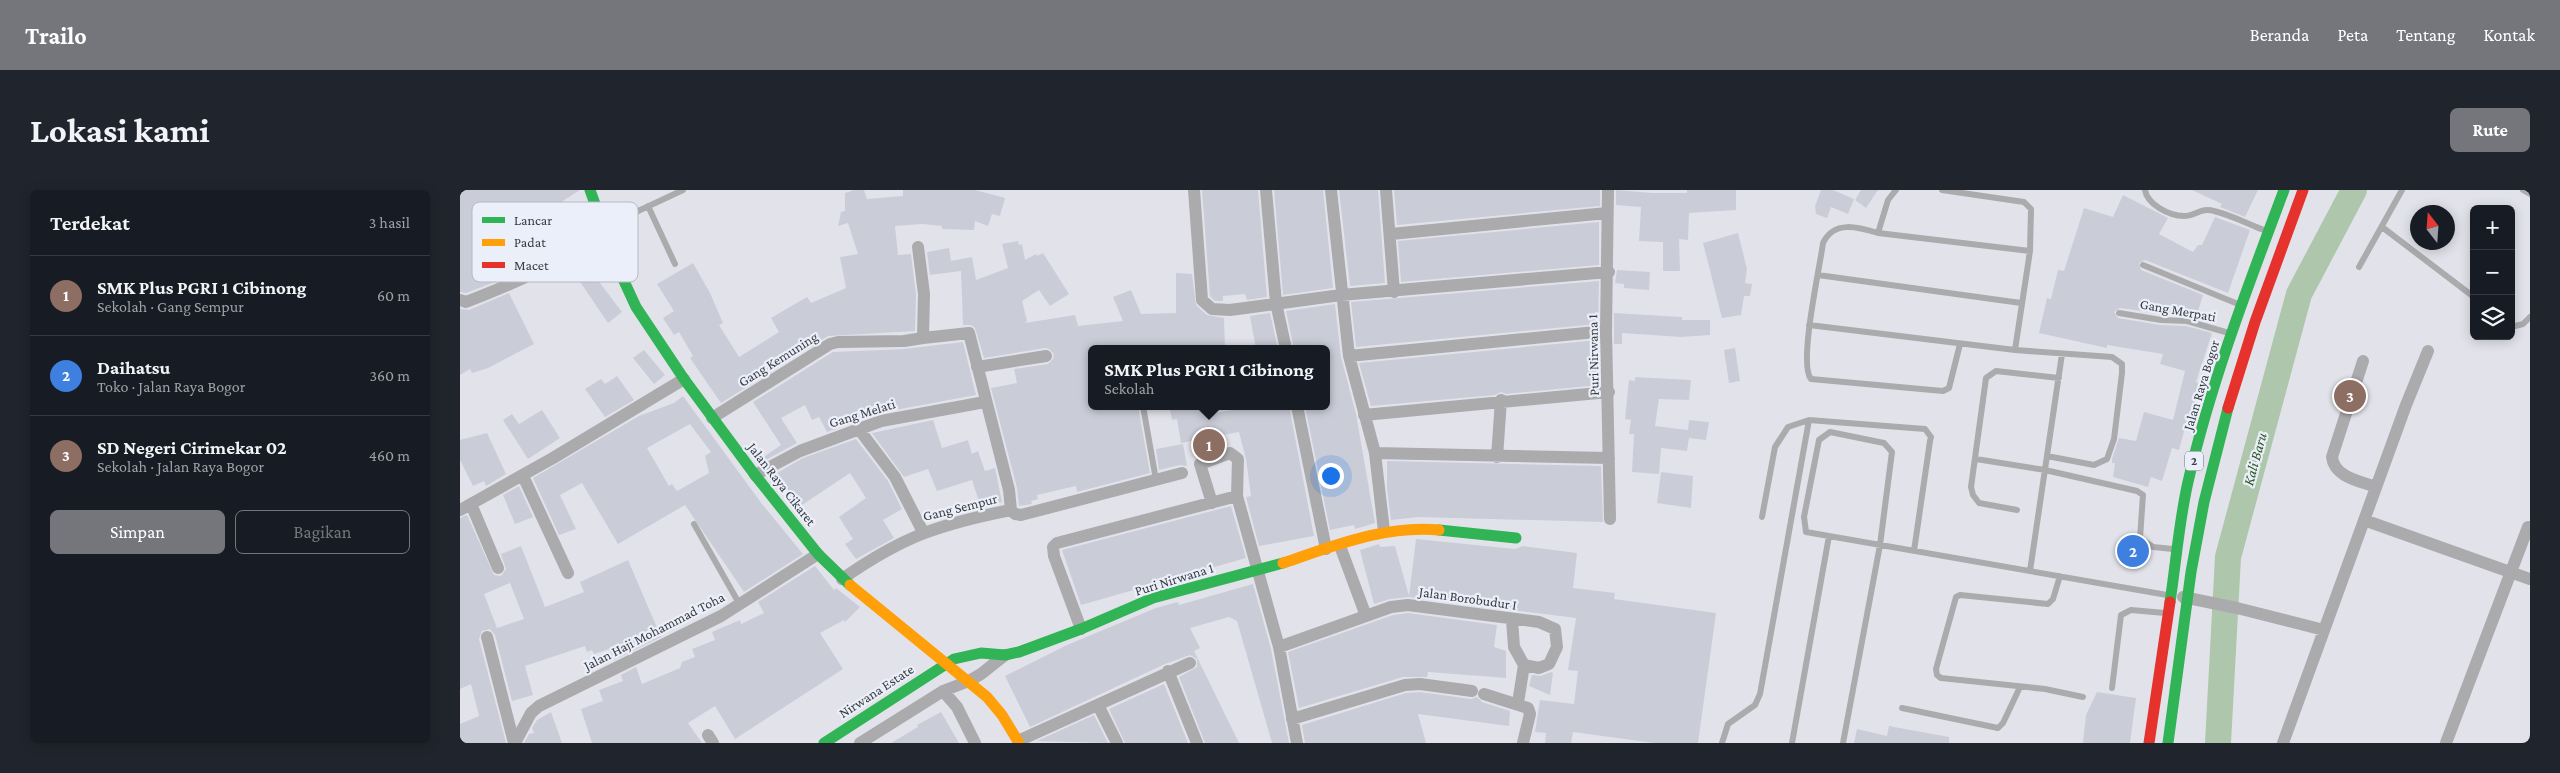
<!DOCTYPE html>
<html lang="id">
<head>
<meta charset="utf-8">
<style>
	body { margin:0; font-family:"Crimson Pro",serif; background:#20242c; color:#f1f3f6 }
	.controls { position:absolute; right:15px; top:15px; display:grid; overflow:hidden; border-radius:8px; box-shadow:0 2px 12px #0003 }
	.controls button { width:45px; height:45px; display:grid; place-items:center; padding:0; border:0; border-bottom:1px solid #363941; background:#171b24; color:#f1f3f6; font:25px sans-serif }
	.compass { position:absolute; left:1950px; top:15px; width:45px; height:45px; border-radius:50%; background:#171b24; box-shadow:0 2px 12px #0003; rotate:343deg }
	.you { position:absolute; left:870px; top:285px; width:18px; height:18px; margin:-12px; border:4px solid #fff; border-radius:50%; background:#1a73e8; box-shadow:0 0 0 8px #1a73e833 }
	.badge { display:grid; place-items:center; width:32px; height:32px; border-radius:50%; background:#75767c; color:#fff; font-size:16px; font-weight:700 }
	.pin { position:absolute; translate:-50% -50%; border:2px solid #fff; box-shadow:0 1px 5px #0006 }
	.popup { position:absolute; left:628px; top:155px; width:242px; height:65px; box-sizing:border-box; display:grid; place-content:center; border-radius:8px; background:#171b24; filter:drop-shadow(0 1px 4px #0005); font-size:16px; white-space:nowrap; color:#9ea1a6 }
	.popup b { font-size:19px; color:#f1f3f6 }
	.popup::after { content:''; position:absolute; left:50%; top:100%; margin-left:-10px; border:10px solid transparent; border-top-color:#171b24 }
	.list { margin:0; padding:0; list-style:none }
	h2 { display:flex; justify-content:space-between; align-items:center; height:65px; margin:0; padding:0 20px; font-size:21px }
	h2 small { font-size:16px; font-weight:400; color:#9ea1a6 }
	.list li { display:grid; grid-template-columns:32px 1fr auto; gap:15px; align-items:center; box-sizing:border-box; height:80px; padding:0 20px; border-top:1px solid #363941 }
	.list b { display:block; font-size:19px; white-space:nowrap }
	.list p { margin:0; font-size:16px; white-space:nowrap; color:#9ea1a6 }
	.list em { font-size:16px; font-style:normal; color:#9ea1a6 }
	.actions { display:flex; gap:10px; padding:15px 20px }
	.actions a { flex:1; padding:11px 0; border:1px solid #75767c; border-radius:8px; text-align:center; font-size:18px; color:#75767c }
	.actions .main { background:#75767c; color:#fff }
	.icon { flex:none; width:28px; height:28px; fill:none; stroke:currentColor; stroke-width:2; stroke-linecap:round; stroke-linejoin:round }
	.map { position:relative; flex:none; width:2070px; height:553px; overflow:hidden; border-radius:8px }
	header { display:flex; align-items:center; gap:30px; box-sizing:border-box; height:70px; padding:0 25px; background:#75767c; color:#fff }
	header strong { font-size:24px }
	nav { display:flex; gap:28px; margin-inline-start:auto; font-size:18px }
	.intro { display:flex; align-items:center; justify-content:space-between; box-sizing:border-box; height:120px; padding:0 30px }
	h1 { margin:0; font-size:35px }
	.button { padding:12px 22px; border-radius:8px; background:#75767c; color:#fff; font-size:18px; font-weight:700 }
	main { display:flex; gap:30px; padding:0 30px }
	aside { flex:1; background:#171b24; border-radius:8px; box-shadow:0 2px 12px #0003 }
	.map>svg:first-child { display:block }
</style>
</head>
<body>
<header>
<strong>Trailo</strong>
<nav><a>Beranda</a><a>Peta</a><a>Tentang</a><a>Kontak</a></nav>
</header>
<div class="intro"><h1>Lokasi kami</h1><a class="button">Rute</a></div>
<main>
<aside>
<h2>Terdekat<small>3 hasil</small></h2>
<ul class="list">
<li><span class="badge" style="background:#8d6e63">1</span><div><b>SMK Plus PGRI 1 Cibinong</b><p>Sekolah · Gang Sempur</p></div><em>60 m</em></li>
<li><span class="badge" style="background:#3f7fe0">2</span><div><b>Daihatsu</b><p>Toko · Jalan Raya Bogor</p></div><em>360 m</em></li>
<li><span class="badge" style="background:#8d6e63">3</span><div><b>SD Negeri Cirimekar 02</b><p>Sekolah · Jalan Raya Bogor</p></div><em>460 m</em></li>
</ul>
<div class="actions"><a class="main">Simpan</a><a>Bagikan</a></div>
</aside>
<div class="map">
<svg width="2070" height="553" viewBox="0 0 2070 553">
	<rect width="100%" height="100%" fill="#e2e3ea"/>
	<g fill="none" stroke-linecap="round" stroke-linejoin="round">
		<path stroke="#aec6ab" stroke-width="26" d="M1758,553L1768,367L1839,104L1894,0"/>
	</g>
	<path fill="#cacdd8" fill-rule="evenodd" d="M0,0H120L92,18L113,52L92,65L90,61L40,85L42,89L40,90L6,103L0,102Z
		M394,0H404L407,9L443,6V0H515L545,8L540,26L532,24L528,36L515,31L514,40L482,39V36L463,34L435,36L438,65L451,64L456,104L455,141L368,146L261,213L230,168L233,166L219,142L214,145L203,128L214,121L197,94L233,73L250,103L263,133L259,135L279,167L319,142L311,128L347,107L351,113L386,98L380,67L398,64L388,33L378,36L381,22L385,21V3Z
		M742,0H798L807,107L787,110L785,104L763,106V111H755L750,106Z
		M814,0H863L873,98L823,105Z
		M879,0H918L925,93L890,96Z
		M934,0H1140V16L937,35Z
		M1156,0L1192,3H1227V0H1276V20L1229,23L1228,50L1219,49L1220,81H1203V52L1179,51L1181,17L1156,15Z
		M1361,0H1373L1394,9L1388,24L1371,17L1367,28L1356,24L1355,16Z
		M1401,0H1418L1406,18L1395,10Z
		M1732,0H1798L1785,27L1760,17L1762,14Z
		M1663,5L1708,28L1699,44L1733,62L1738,55H1742L1755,27L1790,40L1768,103L1685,70L1679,73L1681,80L1743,105L1736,128L1660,118L1654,122L1658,128L1700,135L1726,136L1752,143L1736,192L1739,193L1730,232L1727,231L1719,260L1712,258L1702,291L1691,287L1688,297L1653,287L1655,273H1652V269L1659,248L1676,251L1684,222L1713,230L1725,181L1700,174L1703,164L1647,155V158L1579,143L1587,108L1591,109L1598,80L1604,81L1624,18L1653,27Z
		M1139,32V75L941,92L938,51Z
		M1278,43L1287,79L1285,93L1292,94L1290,106H1284L1281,125L1262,128L1243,53Z
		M558,51L559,55L562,54L565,70L576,64L577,66L583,63L609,104L590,116L579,100L562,111L567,131L565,133L615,125L618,136L663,131L653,107L671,100L681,124L716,123V83L732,84L736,115L747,125L764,128L765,159H632V216H678L690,283L617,302L616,296L577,305L578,309L571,311L572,314L559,316L557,298L531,198L557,193L554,179L588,174L593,169L594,164L589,159L585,158L524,168L515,138L511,135H503L501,81L470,85L467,62L489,58L491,71L512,67L516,90L548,78L542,54Z
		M125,65L140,87L137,89L162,122L148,133L108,74Z
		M1157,80L1190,82L1189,100L1164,98V94L1155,93Z
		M1139,91L1138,134L896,157L891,112Z
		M49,103L74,154L28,178L12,183L10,179L0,185V119L9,120Z
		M875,114L881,167L896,224L915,333L895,339L894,335L870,340L845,216H866V159H834L826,121Z
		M810,123L818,159H796L790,126Z
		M1154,123L1222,127V130H1250V145L1221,147L1162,143V154H1154Z
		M1138,150L1139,195L1046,204L1041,202L1035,205L911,216L899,173Z
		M503,152L516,205L419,223L367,242L359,227L352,230L345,215L321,228L337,253L300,273L298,271L321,255L293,212L373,162L444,159Z
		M1275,158L1280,191L1269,193L1264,160Z
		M184,160L205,185L194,194L173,168Z
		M157,186L174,210L145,227L125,199L141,189L145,194Z
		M1175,187L1231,190L1229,210L1199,209L1195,236L1228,240L1229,230L1249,232L1246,250L1229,248L1227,261L1201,258L1199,284L1172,282L1174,244H1169L1171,230L1165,229L1169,190L1175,191Z
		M223,206L302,314L343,364L284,402L225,315L158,354L122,293L100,305L116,339L99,345L73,288L179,226L214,213ZM230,234L251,262L245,266L249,283L217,301L212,294L209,296L187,258Z
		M709,216H744L746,225L771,220L770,216H829L854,346L799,356L786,307L791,306L786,269L779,242L721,253L717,229L712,230Z
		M82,220L100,248L68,269L43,230L52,224L59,234Z
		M473,230L482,258L508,250L512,264L518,261L525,281L535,278L542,312L521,318L512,290L477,301L468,279L444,287L412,243Z
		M27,243L46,284L26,296L24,291L13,296L0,270V250Z
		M396,249L428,291L442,319L423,330L434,348L396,369L385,354L393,349L379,327L406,308L390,283L339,317L317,283L343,268Z
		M723,254L727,276L720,275L699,280L696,259Z
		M927,271L1141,276L1143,332L958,327L931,330L927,298Z
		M1201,282L1233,286L1231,318L1197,313Z
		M59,296L73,327L55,334L43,305Z
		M771,316L786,368L621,415L602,360Z
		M7,325L34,385L41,386L46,379L41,364L61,356L85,417L124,402L120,392L168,370L201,447L154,470L149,459L134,464L132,460L127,462L125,456L65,476L73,505L52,511L35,445L30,439L22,441L19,449L46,553H0V534L19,526L11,494L0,499V328ZM50,393L64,429L37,438L24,404Z
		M956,349L1055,359L1063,356L1117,363L1113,398L1155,403L1154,409L1256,423L1238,553H1194L1113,542L1111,553H1085L1086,543L1075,542L1080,510L1114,514L1118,481L1108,480L1116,428L949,407L930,409L914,414L900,360L919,354L920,357L935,356L949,406Z
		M355,376L374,400L376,398L400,417L385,432L384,430L360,443L383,479L275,549L255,516L228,533L242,553H132L121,519L143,511L139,500L163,491L161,485L176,477L182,494L220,478L222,472L235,467L232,459L255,450L252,442L280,430L281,434L304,423L298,412Z
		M793,394L811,459L829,553H812L777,431L769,427L730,438L740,458L734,461L779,553H745L719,487L737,477V469L730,465L705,474L570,537L545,486L607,455L696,418L718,412L719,415Z
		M948,423L1037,435L1034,457L1046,461V488L968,482L967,487H943L839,518L828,462L933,425Z
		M1091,482L1093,483L1090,505L1069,496L1072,485L1081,486Z
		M704,494L728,553H665L649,519Z
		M960,502L1011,509L1017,507L1022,512L1050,521L1049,536L958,524L966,553H845L842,535L946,503Z
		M1637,502L1676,508L1670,553H1623L1626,525Z
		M91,522L102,553H64L69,544L74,543L72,538L77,530Z
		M481,522L499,553H431L458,537L457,535Z
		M634,525L648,553L577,551Z
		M1429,536L1489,547V553H1394L1397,539L1427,546Z"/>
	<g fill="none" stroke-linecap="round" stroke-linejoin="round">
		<path stroke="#ababae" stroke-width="6" d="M1482,0L1564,12L1571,19L1570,61L1555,160
			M1685,0C1687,14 1709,26 1724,26C1735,26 1742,17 1754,21C1771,25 1788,34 1804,40
			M2063,0L2070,4
			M188,16L215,74
			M144,37L223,0
			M1922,37L2014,107
			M1418,43L1428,10L1436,0
			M1683,75L1778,114
			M1899,77L1942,0
			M1358,85L1561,113
			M1659,123L1701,130L1727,131L1769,143
			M2051,134L2055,136L2063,134L2070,127
			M1349,135L1555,160L1652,167L1662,174V183L1654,249L1647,269L1634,275L1587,266
			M1500,154L1489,198L1483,201L1351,189C1338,174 1360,77 1363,53C1374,30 1398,37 1418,43L1570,61
			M683,216L696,290
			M1516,269L1585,280L1677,301L1683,305L1680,348L1693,357L1713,359
			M1557,320L1519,313L1513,305L1511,297L1526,188L1536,181L1599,188
			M1302,327L1315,257L1328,237L1349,230L1465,239L1471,247L1470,251L1454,361
			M234,334L280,415
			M1570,381L1602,164
			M1600,386L1593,409L1588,414L1500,405L1496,407L1476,479L1477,485L1481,488L1585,499L1623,507
			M1652,498L1661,425L1671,420L1705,423
			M1442,518L1538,538L1543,533L1560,497
			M1262,553L1268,534L1295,515L1300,504L1349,230
			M1332,553L1369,346
			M1383,553L1420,355L1432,262L1424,253L1370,242L1359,250L1344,327L1346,342L1707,405"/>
		<path stroke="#ababae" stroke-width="12" d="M734,0L742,110L752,119L770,120L881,105L1149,82
			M806,0L816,113L826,159
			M871,0L889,166L915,263L924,341
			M926,0L934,102
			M1148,0L1146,141L1150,329
			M931,44L1147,23
			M0,110L6,112C58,92 99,73 145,42
			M463,148L509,143L549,300L551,320
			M889,166L1146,141
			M1903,171L1872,267C1874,287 1900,291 1916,297
			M517,177L586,166
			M837,216L866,359
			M904,225L1149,202
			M252,228L370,154L378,152L444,151L463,148L464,104L458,57
			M398,238L435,287L463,342
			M915,263L1149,268
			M1037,267L1041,210
			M295,285L340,261L421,231L525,212
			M63,286L108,383
			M752,313L740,274L770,263L778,269L777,306
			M11,314L38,378
			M0,320L93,268L224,189
			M1904,330L2070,389
			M880,356L906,426
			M382,389C442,347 479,334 551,320L555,324L561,325L722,283
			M1723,407L1777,418L1864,440
			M1052,430L1054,457L1064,475
			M621,439L594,366L593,357L597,353L777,306L819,457L837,553
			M27,447L54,553
			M819,457L931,417L948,415L1079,432L1095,439L1097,457L1089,474L1079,478L1064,475
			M708,481L737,553
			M483,501L497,517L515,553
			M1024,504L1068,518L1070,524L1063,553
			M1058,513L1064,475
			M638,515L657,553
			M832,529L945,495L960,494L1012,501
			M248,545L253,553
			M558,551L730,473
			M55,553L71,523L79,516L261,426L358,364
			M400,553L483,501L509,491L521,484L545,465
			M1823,553L1946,215L1968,161
			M1986,553L2068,337"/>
		<path stroke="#30b455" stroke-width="11" d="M130,0L158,78L176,117L224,189L295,285L358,364L390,395
			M979,340L1056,348
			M1710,412C1716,373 1719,331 1728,292C1751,192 1788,96 1824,0
			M364,553L494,469L521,463L545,465L559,462L621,439L693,408L823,373
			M1708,553L1731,382L1744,312L1768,218"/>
		<path stroke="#ff9f0a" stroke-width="11" d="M823,373C874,356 924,335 979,340
			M390,395L527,507L542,525L559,553"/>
		<path stroke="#e5322d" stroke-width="11" d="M1768,218L1795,132L1843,0
			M1689,553L1710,412"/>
	</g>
	<g text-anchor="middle" stroke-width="4.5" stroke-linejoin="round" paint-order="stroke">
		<rect fill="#ebeffa" stroke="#6f7278" stroke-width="1" x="1725" y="261.5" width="18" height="19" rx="4"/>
		<g font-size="12" font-weight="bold" fill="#3a3c40">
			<text x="1734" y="275">2</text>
		</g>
		<g font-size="14" fill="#3a3c40" stroke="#ebeffa">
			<text transform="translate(1718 120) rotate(10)" y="5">Gang Merpati</text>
			<text transform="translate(1133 165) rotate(-91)" y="5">Puri Nirwana 1</text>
			<text transform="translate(318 169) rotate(-32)" y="5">Gang Kemuning</text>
			<text transform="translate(1741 195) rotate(-73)" y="5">Jalan Raya Bogor</text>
			<text transform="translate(402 223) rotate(-17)" y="5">Gang Melati</text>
			<text transform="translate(322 294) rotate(52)" y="5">Jalan Raya Cikaret</text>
			<text transform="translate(500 317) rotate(-14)" y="5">Gang Sempur</text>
			<text transform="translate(714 389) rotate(-17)" y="5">Puri Nirwana 1</text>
			<text transform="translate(1008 408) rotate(8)" y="5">Jalan Borobudur I</text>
			<text transform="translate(194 441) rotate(-27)" y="5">Jalan Haji Mohammad Toha</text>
			<text transform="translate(416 501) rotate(-33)" y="5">Nirwana Estate</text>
		</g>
		<g font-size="15" font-style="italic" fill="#2b5821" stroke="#ebeffa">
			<text transform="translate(1795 269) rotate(-75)" y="5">Kali Baru</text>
		</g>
	</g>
	<rect x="12" y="12" width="166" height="80" rx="8" fill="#ebeffa" stroke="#b6b9c2" stroke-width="1"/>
	<rect x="22" y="27" width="23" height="6" fill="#30b455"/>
	<rect x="22" y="49" width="23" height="7" fill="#ff9f0a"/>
	<rect x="22" y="72" width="23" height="6" fill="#e5322d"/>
	<g font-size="14" fill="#3a3c40">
		<text x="54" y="35">Lancar</text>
		<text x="54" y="57">Padat</text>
		<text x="54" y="80">Macet</text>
	</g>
</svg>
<div class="controls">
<button>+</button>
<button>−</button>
<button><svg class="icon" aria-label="layers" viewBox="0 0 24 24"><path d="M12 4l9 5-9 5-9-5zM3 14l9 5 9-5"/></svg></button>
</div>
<svg class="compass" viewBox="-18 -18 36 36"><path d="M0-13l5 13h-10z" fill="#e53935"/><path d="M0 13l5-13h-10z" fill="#9ea1a6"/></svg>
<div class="you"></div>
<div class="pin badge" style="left:749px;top:255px;background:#8d6e63">1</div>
<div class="popup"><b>SMK Plus PGRI 1 Cibinong</b>Sekolah</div>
<div class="pin badge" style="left:1673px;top:361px;background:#3f7fe0">2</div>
<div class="pin badge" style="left:1890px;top:206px;background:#8d6e63">3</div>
</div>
</main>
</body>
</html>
